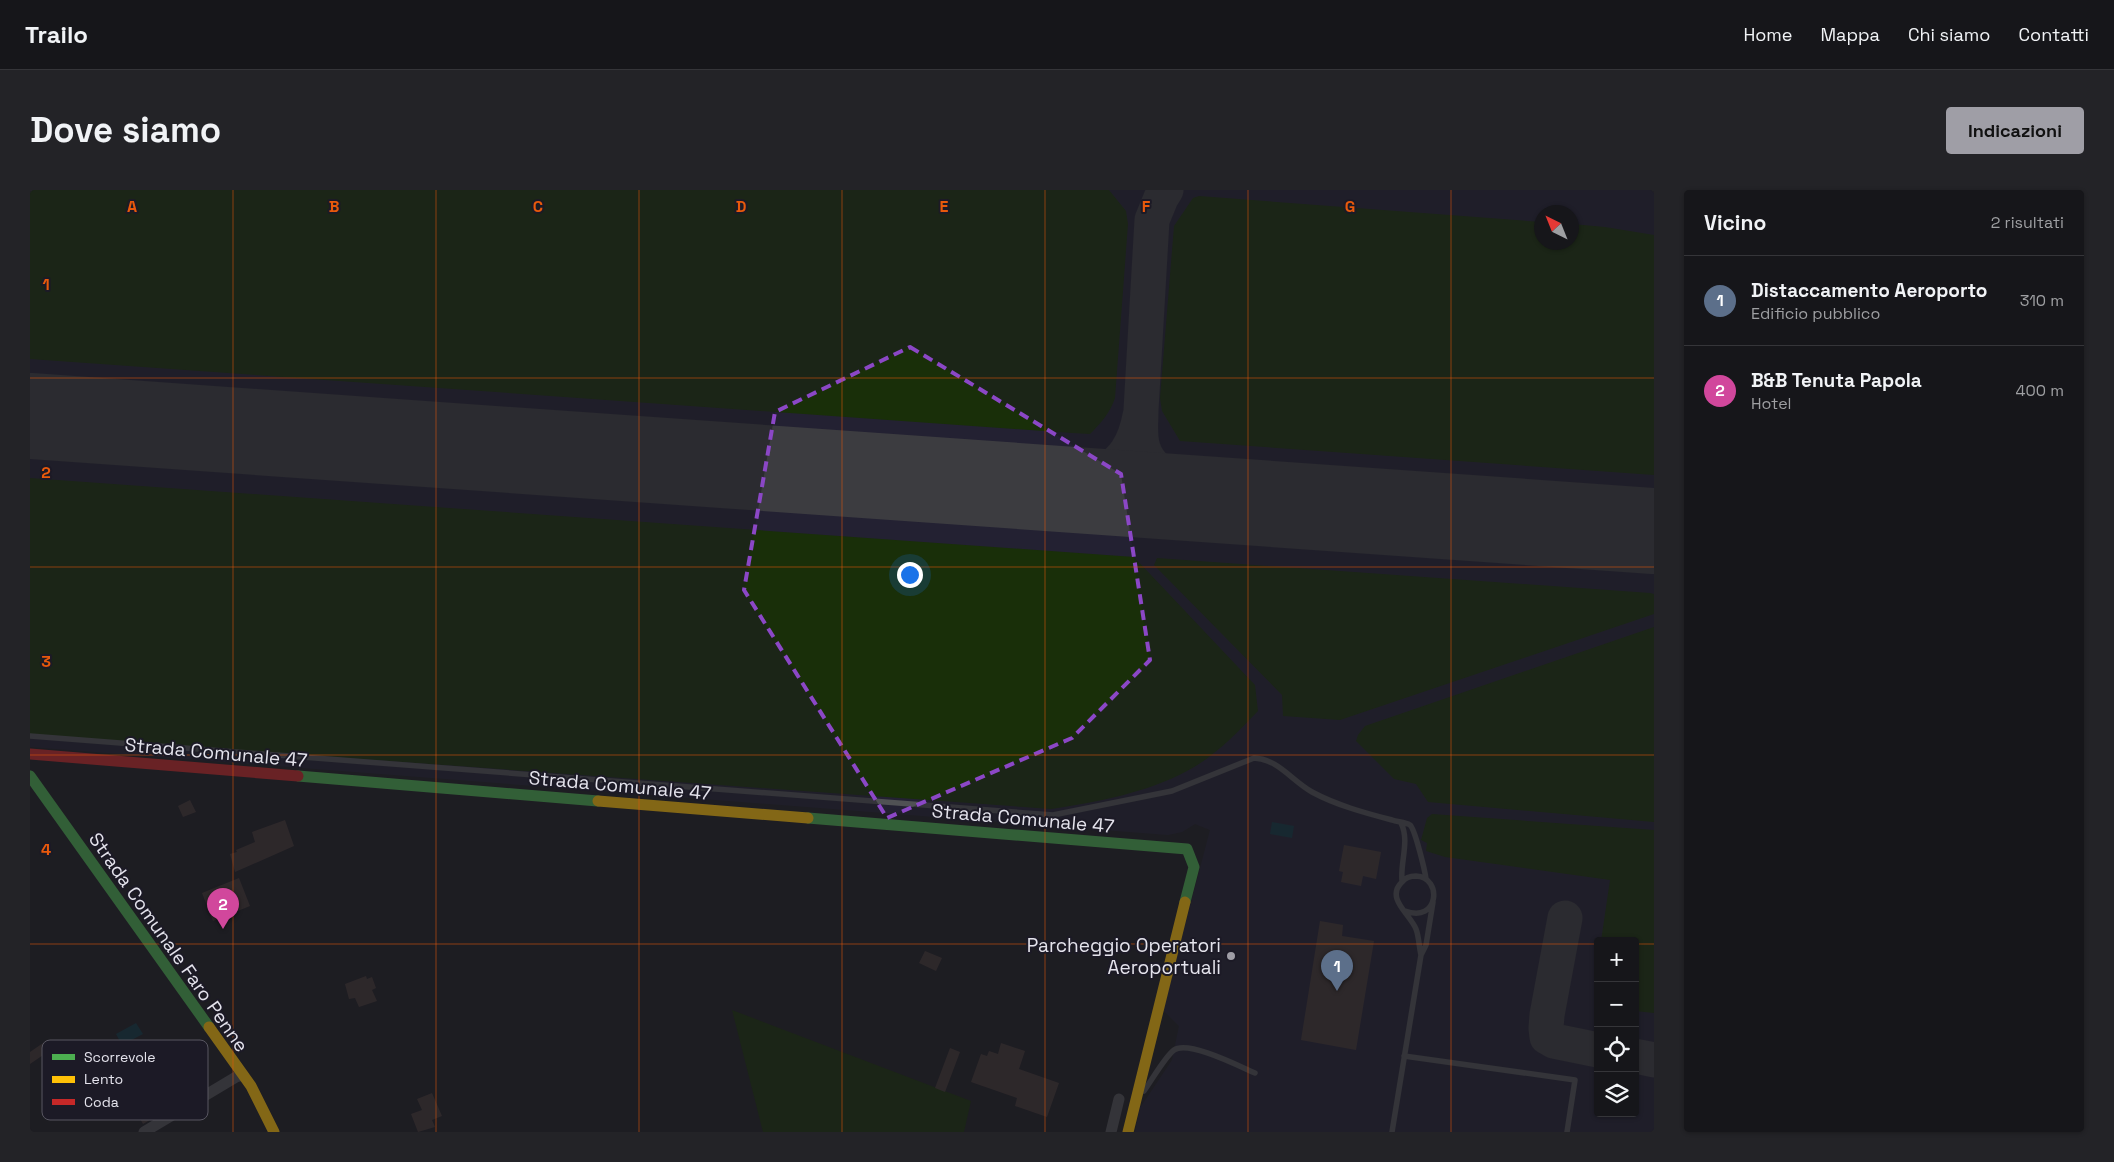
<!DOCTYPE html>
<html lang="it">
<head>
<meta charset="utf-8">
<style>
	body { margin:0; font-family:"Space Grotesk",sans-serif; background:#232327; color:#f1f3f6 }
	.controls { position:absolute; right:15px; bottom:15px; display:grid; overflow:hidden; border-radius:5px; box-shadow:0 1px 4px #0004 }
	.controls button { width:45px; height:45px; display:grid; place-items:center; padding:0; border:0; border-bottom:1px solid #353539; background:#16161a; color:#f1f3f6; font:25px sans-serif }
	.compass { position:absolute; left:1504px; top:15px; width:45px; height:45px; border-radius:50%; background:#16161a; box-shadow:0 1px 4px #0004; rotate:317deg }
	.you { position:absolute; left:879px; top:384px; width:18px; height:18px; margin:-12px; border:4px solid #fff; border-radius:50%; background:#1a73e8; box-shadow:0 0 0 8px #1a73e833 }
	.badge { display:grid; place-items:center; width:32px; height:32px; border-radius:50%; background:#9f9ea6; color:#fff; font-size:16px; font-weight:700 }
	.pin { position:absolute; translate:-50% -41px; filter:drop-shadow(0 1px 2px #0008) }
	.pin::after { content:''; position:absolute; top:26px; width:18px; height:15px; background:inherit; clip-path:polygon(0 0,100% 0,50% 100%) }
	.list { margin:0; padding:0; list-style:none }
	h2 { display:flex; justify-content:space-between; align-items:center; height:65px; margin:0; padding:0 20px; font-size:21px }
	h2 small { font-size:16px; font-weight:400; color:#9e9fa2 }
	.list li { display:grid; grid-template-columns:32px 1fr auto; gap:15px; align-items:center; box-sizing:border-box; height:90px; padding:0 20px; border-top:1px solid #353539 }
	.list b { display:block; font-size:19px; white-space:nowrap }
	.list p { margin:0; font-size:16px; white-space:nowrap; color:#9e9fa2 }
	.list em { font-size:16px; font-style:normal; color:#9e9fa2 }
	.icon { flex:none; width:28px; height:28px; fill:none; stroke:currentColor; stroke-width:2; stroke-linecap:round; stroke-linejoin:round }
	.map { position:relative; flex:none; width:1624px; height:942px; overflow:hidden; border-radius:5px }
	header { display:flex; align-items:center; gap:30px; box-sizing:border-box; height:70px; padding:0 25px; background:#16161a; border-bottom:1px solid #353539 }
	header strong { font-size:24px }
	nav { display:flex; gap:28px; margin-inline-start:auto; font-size:18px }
	.intro { display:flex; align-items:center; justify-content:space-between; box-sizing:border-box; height:120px; padding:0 30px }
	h1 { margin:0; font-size:35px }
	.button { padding:12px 22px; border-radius:5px; background:#9f9ea6; color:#111; font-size:18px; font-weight:700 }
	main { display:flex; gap:30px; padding:0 30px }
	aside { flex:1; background:#16161a; border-radius:5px; box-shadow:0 1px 4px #0004 }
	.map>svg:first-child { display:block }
</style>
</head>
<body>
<header>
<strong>Trailo</strong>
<nav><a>Home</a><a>Mappa</a><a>Chi siamo</a><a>Contatti</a></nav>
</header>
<div class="intro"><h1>Dove siamo</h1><a class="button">Indicazioni</a></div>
<main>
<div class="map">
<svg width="1624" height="942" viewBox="0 0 1624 942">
	<rect width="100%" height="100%" fill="#1e1d23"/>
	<path fill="#232132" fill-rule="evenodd" d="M0,0H1624V942H1105L1110,918L1142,870L1149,836L1133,820L1180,640L1165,634L1152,642L1138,645L0,557ZM1512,22H1542V52H1512ZM1568,751H1605V923H1568Z"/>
	<path fill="#192f09" d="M0,0H1079L1096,21L1098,34L1085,208C1080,223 1071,233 1060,244L1042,243L0,169Z
		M1169,6L1511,32L1512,52H1542V34L1575,37L1624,45V285L1150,251L1132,221L1130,208L1144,36L1163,8Z
		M0,288L1104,367L1225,495L1228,521C1207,543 1184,567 1157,581C1116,603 1067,612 1021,619L0,545Z
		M1127,368L1620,403L1624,404V424L1310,530L1253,526L1252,505L1124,375Z
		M1624,437V632L1398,612L1386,594L1364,589L1326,551L1328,545L1335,536Z
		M1402,624L1624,640V823L1605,821V751H1571L1580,690L1415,667L1396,661L1397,653L1391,650L1397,628Z
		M702,820L941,911L934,942H733Z"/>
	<path fill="#113641" d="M1242,632L1264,636L1262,648L1240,644Z
		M106,833L113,844L92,855L86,844Z"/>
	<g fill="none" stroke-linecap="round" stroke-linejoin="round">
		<path stroke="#3c3c40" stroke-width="35" d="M1136,0L1131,8L1122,30L1111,220C1111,233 1109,246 1113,258C1123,291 1173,304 1202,311
			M998,297C1052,290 1098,291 1110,226
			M1535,728L1517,825L1516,838L1517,847L1524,851L1568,860
			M1605,866L1624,870"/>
		<path stroke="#3c3c40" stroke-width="86" d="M0,226L1624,341"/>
	</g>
	<path fill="#423634" d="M160,610L166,622L153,627L148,616Z
		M255,630L264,656L205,682L200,664L207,662L206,660L225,652L222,642Z
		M1314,655L1351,662L1346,689L1333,686L1331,696L1311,692L1313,682L1309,681Z
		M209,688L220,716L183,731L172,703Z
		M1290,731L1313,735L1312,746L1344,751L1326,860L1271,850Z
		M895,761L912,768L906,781L889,773Z
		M336,786L337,789L342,787L346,798L342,800L347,811L329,817L325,808L319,809L315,794Z
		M16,851L22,859L0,874V862Z
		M971,853L995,861L989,879L1029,893L1017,927L985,916L987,908L941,892L951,864L957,866L959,861L968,864Z
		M920,858L930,862L915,902L905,898Z
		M114,874L122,885L126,882L133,893L118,905L130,924L113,934L98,907L99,905L74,921L68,910L93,894L95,891L93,888Z
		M402,903L412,926L402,930L405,937L388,942L381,924L392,920L387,909Z"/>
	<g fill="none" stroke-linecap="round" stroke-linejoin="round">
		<path stroke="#505154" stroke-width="5.5" d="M0,546L1023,625L1142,601L1224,568C1248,569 1262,591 1282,602C1306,615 1335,623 1362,630C1367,632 1375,632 1380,635C1385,639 1395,681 1396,689
			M1371,633C1380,651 1370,672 1372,691
			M1375,721C1409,734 1413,687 1386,686C1381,686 1375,688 1372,692C1355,708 1380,724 1386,739C1389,747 1389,757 1391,765
			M1374,866L1545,890L1537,942
			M1114,901C1122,890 1134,868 1144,860C1158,850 1209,876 1225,883
			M1362,942L1391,765L1396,755L1403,712"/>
		<path stroke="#505154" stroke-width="11" d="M114,942L206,887L213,885
			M1081,942L1089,909"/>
		<path stroke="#4caf50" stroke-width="11" d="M0,586L179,837
			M268,586L568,611
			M778,628L1157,659L1164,677L1155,712"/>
		<path stroke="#ffc107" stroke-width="11" d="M568,611L778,628
			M179,837L221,896L244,942
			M1098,942L1155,712"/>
		<path stroke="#c62828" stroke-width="11" d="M0,564L268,586"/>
	</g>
	<path d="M0 0H1624V942H0ZM880,157L1091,284L1120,470L1042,548L857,628L714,400L745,222Z" fill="#1e1d23" fill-opacity=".55" fill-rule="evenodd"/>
	<path fill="none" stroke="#8b47c6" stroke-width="4" stroke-dasharray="10 6" stroke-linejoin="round" d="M880,157L1091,284L1120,470L1042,548L857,628L714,400L745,222Z"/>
	<path fill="none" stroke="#e8590c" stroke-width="1" stroke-opacity="0.55" d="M203,0V942M406,0V942M609,0V942M812,0V942M1015,0V942M1218,0V942M1421,0V942M0,188H1624M0,377H1624M0,565H1624M0,754H1568M1605,754H1624"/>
	<circle fill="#9f9ea6" stroke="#1c1a26" stroke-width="2" cx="1201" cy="766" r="5"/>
	<g text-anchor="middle" stroke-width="4" stroke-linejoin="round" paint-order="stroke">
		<g font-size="19" fill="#e4e3ec" stroke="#1c1a26">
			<text transform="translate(186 562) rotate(5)" y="7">Strada Comunale 47</text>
			<text transform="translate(590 595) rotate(5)" y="7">Strada Comunale 47</text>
			<text transform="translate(993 628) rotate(5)" y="7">Strada Comunale 47</text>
			<text transform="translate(139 752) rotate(55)" y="7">Strada Comunale Faro Penne</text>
		</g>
		<g font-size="19" fill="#e4e3ec" stroke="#1c1a26" text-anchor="end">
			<text x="1191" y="762">Parcheggio Operatori<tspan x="1191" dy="22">Aeroportuali</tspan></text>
		</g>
	</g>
	<rect x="12" y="850" width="166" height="80" rx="8" fill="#1c1a26" stroke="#585661" stroke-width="1"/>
	<rect x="22" y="864" width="23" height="6" fill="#4caf50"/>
	<rect x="22" y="886" width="23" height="7" fill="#ffc107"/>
	<rect x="22" y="909" width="23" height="6" fill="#c62828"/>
	<g font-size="14" fill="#e4e3ec">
		<text x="54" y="872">Scorrevole</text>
		<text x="54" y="894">Lento</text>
		<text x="54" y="917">Coda</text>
	</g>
	<g font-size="16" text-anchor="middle" font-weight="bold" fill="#e8590c" stroke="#1c1a26" stroke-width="4" stroke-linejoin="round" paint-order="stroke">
		<text x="102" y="22">A</text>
		<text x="304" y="22">B</text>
		<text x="508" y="22">C</text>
		<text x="711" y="22">D</text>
		<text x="914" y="22">E</text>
		<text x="1116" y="22">F</text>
		<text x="1320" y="22">G</text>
		<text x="16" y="100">1</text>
		<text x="16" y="288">2</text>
		<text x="16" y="477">3</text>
		<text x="16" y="665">4</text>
	</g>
</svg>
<div class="controls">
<button>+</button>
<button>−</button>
<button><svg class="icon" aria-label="locate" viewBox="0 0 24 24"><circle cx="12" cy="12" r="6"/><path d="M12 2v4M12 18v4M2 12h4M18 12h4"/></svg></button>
<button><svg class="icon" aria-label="layers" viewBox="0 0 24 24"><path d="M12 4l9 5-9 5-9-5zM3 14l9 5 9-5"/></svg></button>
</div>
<svg class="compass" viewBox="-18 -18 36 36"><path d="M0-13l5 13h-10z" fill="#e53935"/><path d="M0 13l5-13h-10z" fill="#9e9fa2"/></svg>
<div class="you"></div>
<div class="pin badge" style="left:1307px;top:801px;background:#5c6f8a">1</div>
<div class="pin badge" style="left:193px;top:739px;background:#d1479c">2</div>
</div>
<aside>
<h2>Vicino<small>2 risultati</small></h2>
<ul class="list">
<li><span class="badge" style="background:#5c6f8a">1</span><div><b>Distaccamento Aeroporto</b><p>Edificio pubblico</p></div><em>310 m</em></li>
<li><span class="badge" style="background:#d1479c">2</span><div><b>B&amp;B Tenuta Papola</b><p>Hotel</p></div><em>400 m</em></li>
</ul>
</aside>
</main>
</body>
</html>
